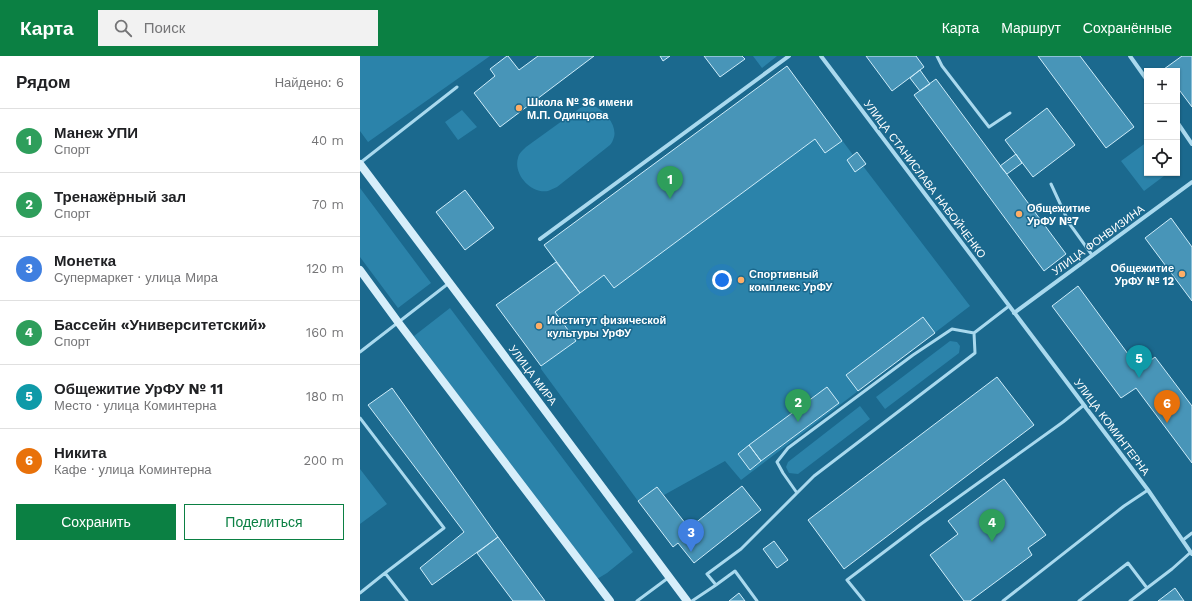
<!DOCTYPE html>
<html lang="ru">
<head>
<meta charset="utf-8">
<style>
	body { margin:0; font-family:"Work Sans",sans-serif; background:#f2f2f2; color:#202124 }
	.controls { position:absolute; right:12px; top:12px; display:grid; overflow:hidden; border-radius:0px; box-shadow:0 1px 3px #0004 }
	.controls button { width:36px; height:36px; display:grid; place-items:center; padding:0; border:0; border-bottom:1px solid #e0e0e0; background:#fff; color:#202124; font:20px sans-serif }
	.you { position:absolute; left:362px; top:224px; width:14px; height:14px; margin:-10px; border:3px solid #fff; border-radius:50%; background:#1a73e8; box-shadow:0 0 0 6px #1a73e833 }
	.badge { display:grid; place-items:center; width:26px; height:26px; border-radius:50%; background:#0b8043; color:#fff; font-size:13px; font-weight:700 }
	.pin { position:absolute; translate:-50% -33px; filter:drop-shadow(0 1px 2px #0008) }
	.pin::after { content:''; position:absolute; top:21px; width:14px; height:12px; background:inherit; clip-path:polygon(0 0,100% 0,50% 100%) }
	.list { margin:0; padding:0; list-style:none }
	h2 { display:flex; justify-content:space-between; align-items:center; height:52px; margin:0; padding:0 16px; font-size:17px }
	h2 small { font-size:13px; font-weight:400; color:#757577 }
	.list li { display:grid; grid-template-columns:26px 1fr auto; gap:12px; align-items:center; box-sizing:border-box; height:64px; padding:0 16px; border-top:1px solid #e0e0e0 }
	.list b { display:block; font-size:15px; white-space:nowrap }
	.list p { margin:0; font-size:13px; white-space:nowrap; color:#757577 }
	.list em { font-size:13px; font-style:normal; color:#757577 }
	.actions { display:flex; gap:8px; padding:12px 16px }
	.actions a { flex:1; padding:9px 0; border:1px solid #0b8043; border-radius:0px; text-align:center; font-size:14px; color:#0b8043 }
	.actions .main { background:#0b8043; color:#fff }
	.icon { flex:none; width:22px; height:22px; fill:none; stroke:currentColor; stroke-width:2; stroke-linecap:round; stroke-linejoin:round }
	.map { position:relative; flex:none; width:832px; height:545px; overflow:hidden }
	header { display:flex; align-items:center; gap:24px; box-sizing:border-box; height:56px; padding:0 20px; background:#0b8043; color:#fff }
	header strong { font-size:19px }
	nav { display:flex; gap:22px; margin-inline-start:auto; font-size:14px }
	.search { width:280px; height:36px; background:#f2f2f2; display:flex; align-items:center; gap:10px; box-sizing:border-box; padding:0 14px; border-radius:0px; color:#757577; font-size:15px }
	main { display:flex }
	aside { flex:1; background:#fff }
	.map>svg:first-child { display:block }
</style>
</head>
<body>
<header>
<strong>Карта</strong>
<div class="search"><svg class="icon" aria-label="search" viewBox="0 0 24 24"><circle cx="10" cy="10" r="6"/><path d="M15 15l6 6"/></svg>Поиск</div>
<nav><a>Карта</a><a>Маршрут</a><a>Сохранённые</a></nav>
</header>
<main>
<aside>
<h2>Рядом<small>Найдено: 6</small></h2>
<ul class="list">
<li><span class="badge" style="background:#2e9e5b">1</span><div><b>Манеж УПИ</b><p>Спорт</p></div><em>40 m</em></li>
<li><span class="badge" style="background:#2e9e5b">2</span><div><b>Тренажёрный зал</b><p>Спорт</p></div><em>70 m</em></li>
<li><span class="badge" style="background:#3f7fe0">3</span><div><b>Монетка</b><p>Супермаркет · улица Мира</p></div><em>120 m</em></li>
<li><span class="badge" style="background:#2e9e5b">4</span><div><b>Бассейн «Университетский»</b><p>Спорт</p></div><em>160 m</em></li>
<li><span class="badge" style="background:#0f9aa8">5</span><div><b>Общежитие УрФУ № 11</b><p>Место · улица Коминтерна</p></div><em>180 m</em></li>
<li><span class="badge" style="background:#e8710a">6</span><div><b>Никита</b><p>Кафе · улица Коминтерна</p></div><em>200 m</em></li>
</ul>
<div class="actions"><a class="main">Сохранить</a><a>Поделиться</a></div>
</aside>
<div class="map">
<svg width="832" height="545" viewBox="0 0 832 545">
	<rect width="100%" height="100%" fill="#1b698e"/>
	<path fill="#2b83aa" d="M0,0H130L8,86L0,75Z
		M393,0H417L402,12Z
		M427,10L493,99L497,96L506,108L503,110L610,250L381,424L365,405L304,439L297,431L278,445L181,313V310L136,249L195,206L184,189Z
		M226,50C230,50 233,50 236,51C246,56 257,70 254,81C253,84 252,87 250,89L197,131C194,132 191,134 188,135C171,138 153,118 158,102C159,97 162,95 166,91L220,52Z
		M102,54L117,71L98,84L85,66Z
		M787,86V117H808L784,135L761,105Z
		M0,132L71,227L38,252L0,201Z
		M90,252L273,496L247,517L237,523L225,509L54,280Z
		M590,285L597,286L600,290L599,297L525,353L516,341Z
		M500,350L510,363L438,418L429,417L426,411L428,406Z
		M0,413L27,448L0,468Z"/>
	<path fill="#4895b8" stroke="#cfedfa" d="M147,0H148L159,14L178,0H234L140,71L114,37L135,20L130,13Z
		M300,0H310L303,5Z
		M344,0H382L385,3L360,21Z
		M506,0H556L564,11L532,35Z
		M678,0H720L774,71L746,92Z
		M822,0H832V51L817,31V15H805L804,13Z
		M427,10L482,85L465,97L455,83L254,232L244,219L220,237L184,189Z
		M560,14L570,28L560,35L550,22Z
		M576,23L706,198L684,215L554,39Z
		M687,52L715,89L673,121L645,84Z
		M497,96L506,108L495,116L487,104Z
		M656,98L662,107L647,118L640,110Z
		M105,134L134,172L105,194L76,156Z
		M811,162L832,191V245L785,182Z
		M196,206L220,237L195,256L216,285L181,310L136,249Z
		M718,230L779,313L795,301L832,350V407L776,332L761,342L692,250Z
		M563,261L575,277L498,335L486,319Z
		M637,321L674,369L484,513L448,464Z
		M467,331L479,347L401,405L389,389Z
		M32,332L138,481L72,529L60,512L104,476L8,349Z
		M389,389L401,405L390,414L378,398Z
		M644,423L686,479L668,492L672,499L610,545H604L570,499L598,478L588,465Z
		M382,430L401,454L334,507L318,487L313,491L278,445L297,431L329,472Z
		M138,481L185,545H153L117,497Z
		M414,485L428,504L417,512L403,493Z
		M815,532L824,545H798Z
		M379,537L385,545H369Z"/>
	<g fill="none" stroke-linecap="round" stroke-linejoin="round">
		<path stroke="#a9d9ee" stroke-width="3" d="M577,0L582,10L629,71L650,57
			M0,107L97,31
			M691,128L709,167L732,199
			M0,296L89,227
			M0,362L84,472L25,517L47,545
			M437,437L423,417L417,406L428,392L553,299L592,273L614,277
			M823,484L832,477
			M356,529L375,515L397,545
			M0,537L25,517
			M277,545L308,522
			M332,545L356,529L347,518L381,493L454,420L615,297L614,277L649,250
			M504,545L487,524L561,468L703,366L724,349
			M643,545L764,450L788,434
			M719,545L768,507L787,532
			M770,545L812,513L831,496"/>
		<path stroke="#a9d9ee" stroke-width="4" d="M461,0L788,434L832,498
			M770,0L787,24
			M817,66L832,88
			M180,183L429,0
			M654,257L832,126"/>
		<path stroke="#d6eefa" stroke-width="8" d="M0,108L125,274L327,545
			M0,214L38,266L250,545"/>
	</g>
	<g fill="#ffae66" stroke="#1b698e" stroke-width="1.5">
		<circle cx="159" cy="52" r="4"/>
		<circle cx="659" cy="158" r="4"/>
		<circle cx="822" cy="218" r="4"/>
		<circle cx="381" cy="224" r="4"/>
		<circle cx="179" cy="270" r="4"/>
	</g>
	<g text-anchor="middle" stroke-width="3" stroke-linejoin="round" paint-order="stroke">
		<g font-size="11" font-weight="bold" fill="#fff" stroke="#1b698e" text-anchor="start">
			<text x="167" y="50">Школа № 36 имени<tspan x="167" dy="13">М.П. Одинцова</tspan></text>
			<text x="667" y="156">Общежитие<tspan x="667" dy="13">УрФУ №7</tspan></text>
			<text x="814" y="216" text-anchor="end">Общежитие<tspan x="814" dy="13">УрФУ № 12</tspan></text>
			<text x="389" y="222">Спортивный<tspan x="389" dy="13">комплекс УрФУ</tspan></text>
			<text x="187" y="268">Институт физической<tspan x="187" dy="13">культуры УрФУ</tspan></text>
		</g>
		<g font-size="11" fill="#fff" stroke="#1b698e">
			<text transform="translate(565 123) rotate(53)" y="4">УЛИЦА СТАНИСЛАВА НАБОЙЧЕНКО</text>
			<text transform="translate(738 184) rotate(-36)" y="4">УЛИЦА ФОНВИЗИНА</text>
			<text transform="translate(173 319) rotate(53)" y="4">УЛИЦА МИРА</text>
			<text transform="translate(752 371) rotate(53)" y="4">УЛИЦА КОМИНТЕРНА</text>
		</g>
	</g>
</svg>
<div class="controls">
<button>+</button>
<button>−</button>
<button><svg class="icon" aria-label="locate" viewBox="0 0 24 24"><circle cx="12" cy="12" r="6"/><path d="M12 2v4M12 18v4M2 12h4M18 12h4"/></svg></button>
</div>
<div class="you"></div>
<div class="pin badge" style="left:310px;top:143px;background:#2e9e5b">1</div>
<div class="pin badge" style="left:438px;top:366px;background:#2e9e5b">2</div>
<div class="pin badge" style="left:331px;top:496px;background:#3f7fe0">3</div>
<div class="pin badge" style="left:632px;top:486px;background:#2e9e5b">4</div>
<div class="pin badge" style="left:779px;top:322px;background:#0f9aa8">5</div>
<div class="pin badge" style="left:807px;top:367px;background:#e8710a">6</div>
</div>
</main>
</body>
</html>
